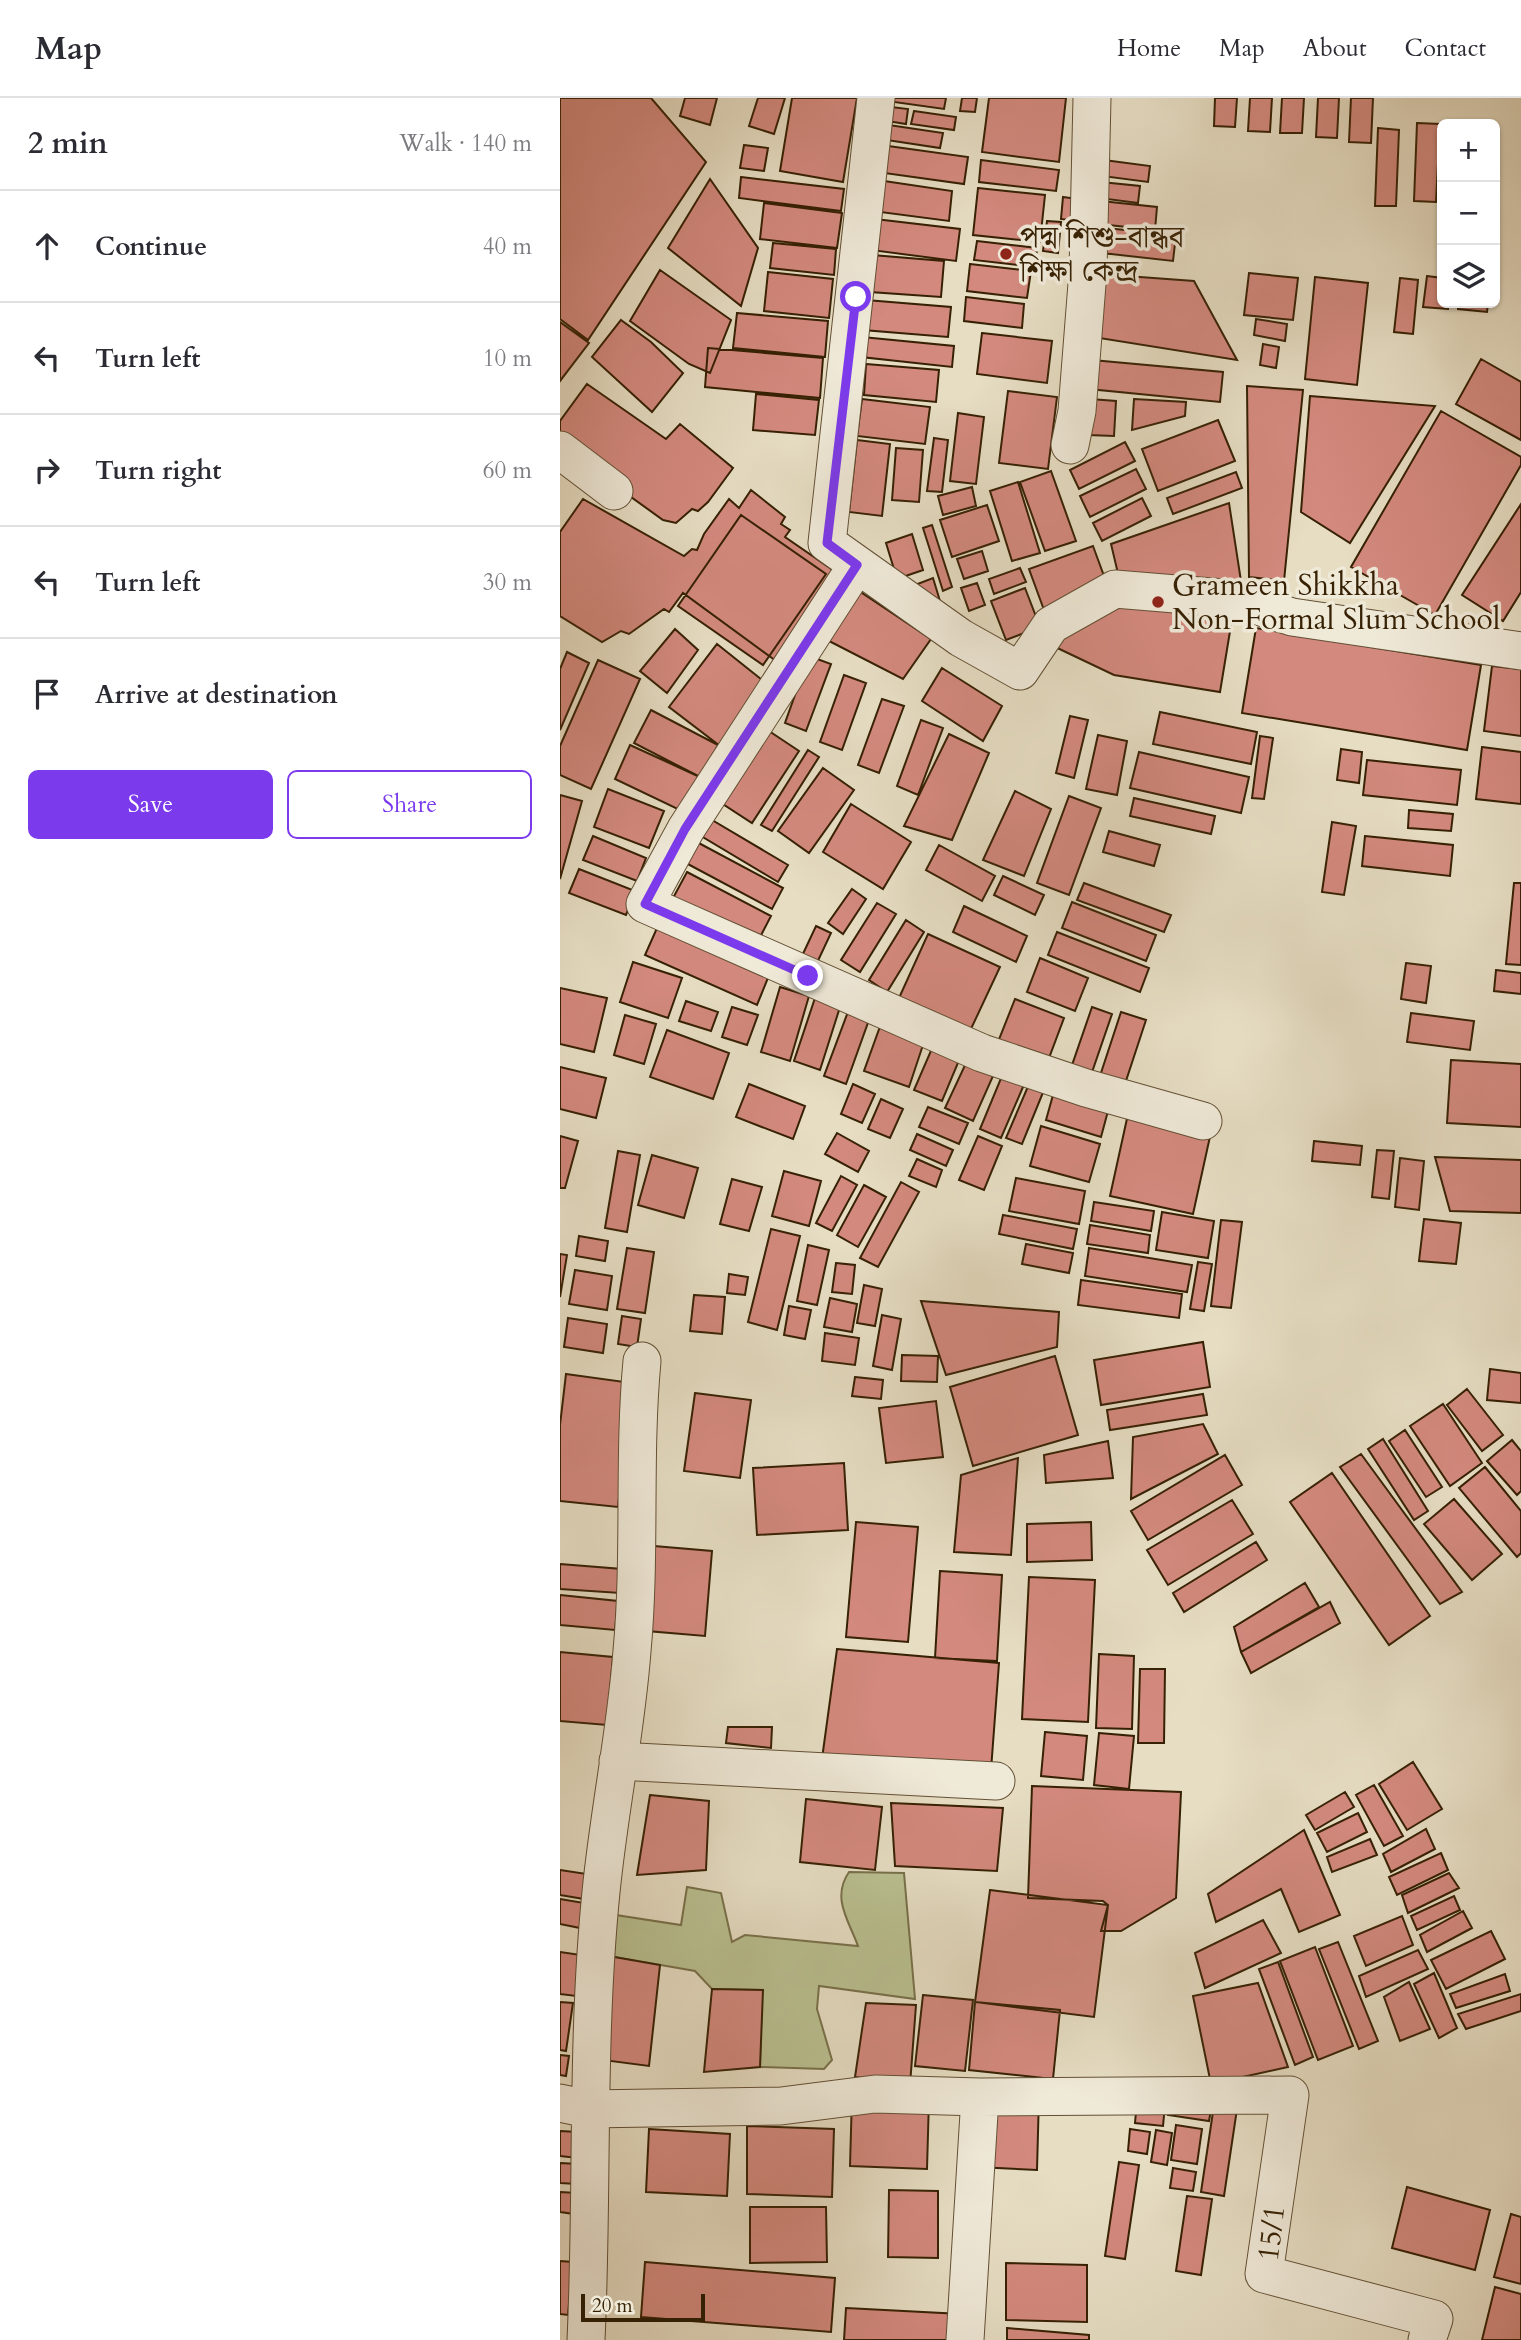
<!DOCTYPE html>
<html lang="en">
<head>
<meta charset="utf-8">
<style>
	body { margin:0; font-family:Cardo,"Noto Serif Bengali",serif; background:#f7f7f7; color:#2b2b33 }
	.controls { position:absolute; right:21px; top:21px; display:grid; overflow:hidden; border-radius:10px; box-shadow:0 2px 5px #0004 }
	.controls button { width:63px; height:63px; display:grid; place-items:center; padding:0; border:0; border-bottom:2px solid #e1e1e2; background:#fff; color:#2b2b33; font:35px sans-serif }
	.scale { position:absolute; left:21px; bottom:18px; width:124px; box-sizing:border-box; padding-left:7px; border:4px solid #372104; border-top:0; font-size:19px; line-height:24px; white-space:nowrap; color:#372104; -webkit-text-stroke:5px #efe9d8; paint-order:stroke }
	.stop { position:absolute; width:21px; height:21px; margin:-16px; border:5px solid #7c3aed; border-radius:50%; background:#fff }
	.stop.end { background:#7c3aed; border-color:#fff; box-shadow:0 2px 7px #0008 }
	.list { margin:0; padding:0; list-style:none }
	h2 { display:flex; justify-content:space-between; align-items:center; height:91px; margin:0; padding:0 28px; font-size:30px }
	h2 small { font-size:23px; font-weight:400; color:#7c7c81 }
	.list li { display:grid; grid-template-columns:46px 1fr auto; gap:21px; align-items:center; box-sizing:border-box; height:112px; padding:0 28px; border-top:2px solid #e1e1e2 }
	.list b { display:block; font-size:26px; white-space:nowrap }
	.list em { font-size:23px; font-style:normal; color:#7c7c81 }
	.actions { display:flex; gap:14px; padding:21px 28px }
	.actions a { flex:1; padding:16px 0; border:2px solid #7c3aed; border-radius:10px; text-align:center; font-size:24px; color:#7c3aed }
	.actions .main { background:#7c3aed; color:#fff }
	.icon { flex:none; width:38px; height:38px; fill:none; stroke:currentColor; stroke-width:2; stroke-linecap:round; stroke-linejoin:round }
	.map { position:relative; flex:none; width:961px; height:2242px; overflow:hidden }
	header { display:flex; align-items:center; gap:42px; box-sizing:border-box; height:98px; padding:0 35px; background:#fff; border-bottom:2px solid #e1e1e2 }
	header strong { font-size:33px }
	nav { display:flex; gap:38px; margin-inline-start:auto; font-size:24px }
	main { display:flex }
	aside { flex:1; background:#fff }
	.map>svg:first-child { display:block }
</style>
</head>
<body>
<header>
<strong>Map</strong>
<nav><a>Home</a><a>Map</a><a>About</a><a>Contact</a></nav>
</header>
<main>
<aside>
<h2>2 min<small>Walk · 140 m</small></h2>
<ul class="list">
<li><svg class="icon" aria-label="ahead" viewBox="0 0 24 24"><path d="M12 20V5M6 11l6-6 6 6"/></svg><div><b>Continue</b></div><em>40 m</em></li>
<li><svg class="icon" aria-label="left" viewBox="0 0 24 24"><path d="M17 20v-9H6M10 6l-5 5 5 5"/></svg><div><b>Turn left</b></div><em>10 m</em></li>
<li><svg class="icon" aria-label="right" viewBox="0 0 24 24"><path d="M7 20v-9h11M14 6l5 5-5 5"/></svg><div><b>Turn right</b></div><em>60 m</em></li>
<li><svg class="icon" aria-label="left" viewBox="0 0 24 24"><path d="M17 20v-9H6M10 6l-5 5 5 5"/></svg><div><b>Turn left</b></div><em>30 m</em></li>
<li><svg class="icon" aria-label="arrive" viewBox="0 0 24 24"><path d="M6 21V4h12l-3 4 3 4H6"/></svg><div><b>Arrive at destination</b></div></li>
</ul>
<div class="actions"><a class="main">Save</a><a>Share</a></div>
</aside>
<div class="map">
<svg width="961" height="2242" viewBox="0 0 961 2242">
	<rect width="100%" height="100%" fill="#e6ddc3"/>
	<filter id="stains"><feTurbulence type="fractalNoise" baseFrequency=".00286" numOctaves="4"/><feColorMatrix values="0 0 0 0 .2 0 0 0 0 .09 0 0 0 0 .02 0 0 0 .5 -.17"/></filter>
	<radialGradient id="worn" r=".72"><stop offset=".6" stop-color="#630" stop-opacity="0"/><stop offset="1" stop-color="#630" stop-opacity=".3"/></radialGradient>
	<path fill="#b9bf90" stroke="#78704a" stroke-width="2" d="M289,1774L344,1775L355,1901L259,1888L257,1911L272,1962L264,1971L200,1969L202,1892L152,1891L135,1873L43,1857L49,1816L121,1827L127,1789L161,1795L172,1844L185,1837L298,1848C289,1823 271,1800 289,1774Z"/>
	<path fill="#d3897e" stroke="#372104" stroke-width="2" d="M0,0H91L146,64L28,242L0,221Z
		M125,0H157L150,27L120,18Z
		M198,0H225L214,36L189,28Z
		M232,0H297L283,84L220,73Z
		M328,0H386L384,11L327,3Z
		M402,0H417L415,14L400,13Z
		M429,0H506L499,64L422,54Z
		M655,0H677L675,29L654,28Z
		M690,0H712L710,34L688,33Z
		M722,0H744L742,35H720Z
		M758,0H779L777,40L756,39Z
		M791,0H813L811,45L789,44Z
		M323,8L348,11L346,26L321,22Z
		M354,13L396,19L394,32L351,26Z
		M857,25L880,26L876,104L854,103Z
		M322,26L383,35L380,50L320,41Z
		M818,30L839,32L836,108H815Z
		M184,47L208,50L204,73L180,70Z
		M321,47L408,59L404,86L317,74Z
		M421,62L499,72L496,93L419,84Z
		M544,62L590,68L588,84L542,78Z
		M181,79L284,91L281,113L179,100Z
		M150,81L198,150L181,208L108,150Z
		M324,83L392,93L389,123L320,114Z
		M541,84L580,88L578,105L539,100Z
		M418,90L485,97L480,144L413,137Z
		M503,99L526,102L524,124L501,121Z
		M541,103L597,109L595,132L539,126Z
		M204,105L282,115L277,150L200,141Z
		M315,121L400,131L396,163L311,152Z
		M487,123L501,124L498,155L483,153Z
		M545,130L616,137L613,163L542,155Z
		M417,143L477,150L475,169L414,162Z
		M213,145L276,151L274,177L210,170Z
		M312,157L384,163L381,199L310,194Z
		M410,166L471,173L467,200L407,193Z
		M100,172L171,222L150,275L129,266L70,223Z
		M208,174L273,181L269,220L204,213Z
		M689,175L738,180L733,222L684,217Z
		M539,176L634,183L677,262L533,239Z
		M867,178L882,180V205H889L888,211L863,209Z
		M755,179L808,185L797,287L745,281Z
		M840,180L858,182L853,236L834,234Z
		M406,199L464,206L462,230L404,223Z
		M306,202L391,209L388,239L303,232Z
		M898,205H928L927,214L898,211Z
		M177,215L268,223L265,259L173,250Z
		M696,221L727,226L725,243L694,237Z
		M61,222L91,244L123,275L92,314L32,259Z
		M0,224L29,245L0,283Z
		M422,235L492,243L487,285L417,276Z
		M302,239L394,248L392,269L301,259Z
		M703,246L719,249L716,270L700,267Z
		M148,250L263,260L260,300L145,289Z
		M921,261L961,284V342L896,306Z
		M532,262L663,274L660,304L529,291Z
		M306,266L379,272L376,304L304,297Z
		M27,286L106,341L120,326L173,370L148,404L138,413L132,411L116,425L103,422L0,348V323Z
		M687,288L743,292L724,483L689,479Z
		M448,293L497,299L488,371L439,365Z
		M196,296L259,302L255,337L193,332Z
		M750,298L875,308L790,445L741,414Z
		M302,301L370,309L365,346L297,338Z
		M530,301L556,303L554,338L528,337Z
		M574,301L626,304L625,318L572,332Z
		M881,313L961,359V367L875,517L791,469Z
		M398,315L424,319L416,386L390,383Z
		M658,322L675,363L598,393L582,351Z
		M374,340L388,342L382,394L367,393Z
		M297,342L330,346L322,418L289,414Z
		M565,344L575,363L519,391L510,372Z
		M336,350L363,352L359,404L332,402Z
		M576,371L586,391L530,419L520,398Z
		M491,373L516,443L485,453L460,384Z
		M676,374L682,390L613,416L607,400Z
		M458,384L480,455L452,463L430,393Z
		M412,389L416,408L383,417L378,398Z
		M191,392L225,419L221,426L230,432L225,439L283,479L216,563L123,495L109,514L104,511L69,536L61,533L42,544L0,518V434L23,401L124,458L132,451L137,452L144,436L169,401L179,410Z
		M582,400L591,418L542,443L533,425Z
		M669,405L681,483L560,484L551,446Z
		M961,406V494L943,523L902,497Z
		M427,407L439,443L392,459L380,422Z
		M181,417L266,476L203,567L118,508Z
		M372,427L392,489L383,493L363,430Z
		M352,436L363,472L337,481L326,445Z
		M533,448L548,489L484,512L469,471Z
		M422,453L428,473L404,481L397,461Z
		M460,470L466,484L434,496L429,481Z
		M373,480L380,503L355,487Z
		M417,485L425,507L409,513L401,490Z
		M465,490L480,529L446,542L431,503Z
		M296,491L371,541L343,581L269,543Z
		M559,497L673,515L660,594L554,577L491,547Z
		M696,530L921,567L907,652L682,615Z
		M115,531L138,552L107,595L80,573Z
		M157,546L211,589L164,651L109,609Z
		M7,554L29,565L0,632V571Z
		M249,558L271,566L246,633L225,625Z
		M38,562L80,581L31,691L0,677V648Z
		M932,568L961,571V638L924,633Z
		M382,570L442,608L423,643L362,603Z
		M284,577L306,585L282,652L260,644Z
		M322,601L344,608L319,675L298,667Z
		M91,612L158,647L142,680L74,645Z
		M600,614L697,634L691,666L593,646Z
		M510,618L528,622L514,680L496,675Z
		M361,622L383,630L358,697L337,688Z
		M200,627L239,653L192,725L152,699Z
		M389,636L429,655L392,742L344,728Z
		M538,637L567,643L557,697L526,691Z
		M700,638L713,640L704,701L692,700Z
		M70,647L142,680L126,715L55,681Z
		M922,649L961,654V706L916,701Z
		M781,651L802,654L799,685L777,682Z
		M248,652L259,659L212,733L201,727Z
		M579,654L689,679L681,715L570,690Z
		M807,662L901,672L897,707L803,697Z
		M263,670L294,692L249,755L218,733Z
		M48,691L104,713L89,750L34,729Z
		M455,693L491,711L464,778L423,762Z
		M0,697L22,703L0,781Z
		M509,698L541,710L509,797L477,785Z
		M574,700L655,718L651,736L570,718Z
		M291,706L351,744L323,791L263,754Z
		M849,712L893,716L891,733L848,730Z
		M147,719L228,767L218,784L136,735Z
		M772,724L796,728L784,797L762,794Z
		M549,733L600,747L594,768L543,754Z
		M33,738L86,760L77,783L23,762Z
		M805,738L893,747L890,778L802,768Z
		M135,743L223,790L212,811L124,764Z
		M379,747L435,778L422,803L366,772Z
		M19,771L75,793L66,817L9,795Z
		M127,774L211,818L197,845L113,800Z
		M443,778L484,797L475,817L434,797Z
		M524,785L611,817L604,834L517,802Z
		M954,785H961V867L946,866Z
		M292,791L306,801L283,836L268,825Z
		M512,804L596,837L586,863L502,830Z
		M317,805L336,816L300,874L281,862Z
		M404,808L467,838L456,864L393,834Z
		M101,821L212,870L197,907L85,857Z
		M346,822L364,834L327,894L309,882Z
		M256,828L271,835L256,867L241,860Z
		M497,834L589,870L580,894L488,857Z
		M368,836L440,869L410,933L339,900Z
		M480,860L528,880L515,913L467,894Z
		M73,864L122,880L108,920L60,904Z
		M846,865L871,868L866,905L841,901Z
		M936,872L961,875V896L934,893Z
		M220,889L249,898L230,963L201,954Z
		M0,890L47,900L34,954L0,946Z
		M255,900L280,909L260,972L234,963Z
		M455,901L504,920L486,968L436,949Z
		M126,903L158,914L151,933L119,923Z
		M172,909L198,917L187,947L162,939Z
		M532,909L552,916L530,980L510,973Z
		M289,911L310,919L286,986L264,978Z
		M561,914L586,922L563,992L538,984Z
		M851,915L914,923L910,952L847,944Z
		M65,917L96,926L84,966L54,957Z
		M322,923L366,938L349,989L304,973Z
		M107,932L169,955L153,1001L90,979Z
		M373,948L400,960L382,1003L354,992Z
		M891,962L961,966V1029L887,1025Z
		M406,965L433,978L413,1023L385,1010Z
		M0,969L46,980L36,1020L0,1011Z
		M444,973L466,982L441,1040L420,1031Z
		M189,986L245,1008L233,1041L176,1019Z
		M293,986L315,996L302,1025L281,1016Z
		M469,986L484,992L462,1046L446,1040Z
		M493,997L548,1013L541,1039L486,1022Z
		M321,1001L343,1011L330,1040L308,1031Z
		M368,1009L408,1025L399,1046L359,1029Z
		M568,1016L651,1034L633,1116L550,1098Z
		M481,1028L540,1046L529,1084L470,1068Z
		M277,1035L309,1053L298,1074L265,1056Z
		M357,1036L393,1052L386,1068L350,1052Z
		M0,1038L18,1043L5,1090H0Z
		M418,1038L442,1048L424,1092L399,1082Z
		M754,1043L802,1048L800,1067L752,1063Z
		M817,1052L834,1053L829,1101L812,1099Z
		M58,1053L80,1057L67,1134L45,1130Z
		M92,1057L138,1070L124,1120L78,1107Z
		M875,1059L961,1062V1115L890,1113Z
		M840,1060L864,1063L859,1112L835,1109Z
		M357,1061L382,1072L376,1089L349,1078Z
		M224,1073L261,1083L249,1128L212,1118Z
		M281,1078L297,1087L272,1133L256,1125Z
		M456,1080L525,1093L519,1126L449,1113Z
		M172,1081L202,1089L189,1133L160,1126Z
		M341,1084L359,1094L318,1169L300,1160Z
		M304,1087L326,1099L298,1149L277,1137Z
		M534,1104L594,1113L591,1133L531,1123Z
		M602,1114L654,1123L648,1160L596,1152Z
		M443,1117L517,1131L513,1151L439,1136Z
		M864,1121L901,1125L896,1166L859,1163Z
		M661,1122L682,1124L671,1210L651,1208Z
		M530,1127L590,1137L588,1155L527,1146Z
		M211,1131L240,1138L217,1232L188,1224Z
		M19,1138L48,1143L45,1163L16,1158Z
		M466,1146L513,1155L509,1175L462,1166Z
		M248,1147L269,1152L257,1207L237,1203Z
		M67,1150L94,1154L85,1215L57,1211Z
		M529,1150L632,1167L627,1194L525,1178Z
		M0,1156L7,1157L0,1199Z
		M638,1164L652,1166L644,1213L630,1211Z
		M276,1165L295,1167L292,1196L272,1194Z
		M15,1172L52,1178L47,1212L9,1206Z
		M169,1176L188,1179L185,1197L167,1195Z
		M521,1182L622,1196L619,1220L518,1207Z
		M304,1187L322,1191L315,1228L297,1225Z
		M134,1197L165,1199L162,1236L130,1233Z
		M270,1200L297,1206L292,1234L264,1229Z
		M361,1203L499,1214L497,1249L386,1277Z
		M229,1208L251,1212L245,1241L224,1237Z
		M322,1217L341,1221L332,1272L313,1268Z
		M62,1218L81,1221L77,1249L58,1246Z
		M8,1220L47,1226L43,1255L4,1249Z
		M265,1235L299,1240L295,1267L262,1263Z
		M643,1244L650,1289L541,1307L534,1262Z
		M342,1257L378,1258L377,1284L341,1283Z
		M495,1258L518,1337L413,1368L390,1289Z
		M930,1271L961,1275V1305L927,1302Z
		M6,1276L72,1285L58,1409L0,1403V1327Z
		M295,1279L323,1282L321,1301L292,1298Z
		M907,1291L943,1337L922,1353L887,1307Z
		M135,1295L191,1302L180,1380L124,1373Z
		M643,1296L647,1317L550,1332L547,1312Z
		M376,1303L383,1359L326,1365L319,1310Z
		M883,1306L922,1365L890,1388L850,1328Z
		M643,1326L658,1356L571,1401L573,1339Z
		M845,1332L882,1389L866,1399L829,1343Z
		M823,1341L868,1413L854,1422L808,1351Z
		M952,1342L961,1353V1393L957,1397L927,1363Z
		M548,1343L553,1380L486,1385L484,1357Z
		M801,1356L902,1494L880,1506L780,1369Z
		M665,1357L682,1387L588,1442L571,1413Z
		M458,1360L451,1457L394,1454L401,1377Z
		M284,1365L288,1432L197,1437L193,1370Z
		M925,1369L961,1413V1455L957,1459L899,1390Z
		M772,1375L870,1518L829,1547L730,1404Z
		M894,1401L942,1456L912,1482L864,1426Z
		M672,1402L693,1436L608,1487L587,1452Z
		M296,1424L358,1429L348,1544L286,1539Z
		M531,1424L532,1462L467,1464V1426Z
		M696,1444L707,1462L624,1514L613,1495Z
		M94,1448L152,1453L145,1538L87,1533Z
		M0,1466L62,1471L60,1495L0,1491Z
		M380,1473L442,1477L437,1563L375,1560Z
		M469,1479L535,1482L528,1624L462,1621Z
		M745,1485L759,1509L681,1554L674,1529Z
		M0,1497L58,1503L55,1532L0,1527Z
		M770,1504L780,1525L691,1575L681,1554Z
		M277,1551L439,1565L431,1672L261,1668Z
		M0,1554L53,1559L47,1627L0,1623Z
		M539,1556L574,1558L572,1631L536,1630Z
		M580,1571H605L604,1645H578Z
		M168,1629H212L211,1650L166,1645Z
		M485,1634L527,1638L523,1682L481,1678Z
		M539,1635L574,1638L569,1691L534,1687Z
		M853,1664L882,1711L847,1732L819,1686Z
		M814,1687L843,1738L824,1748L796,1697Z
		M472,1688L621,1694L616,1800L561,1833H541L548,1807L543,1803L468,1800Z
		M785,1694L794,1709L755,1732L746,1717Z
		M90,1697L149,1703L146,1772L77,1777Z
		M246,1701L322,1709L315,1772L240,1764Z
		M331,1705L443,1710L437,1773L335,1768Z
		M798,1715L807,1734L767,1754L757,1735Z
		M866,1731L875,1751L831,1774L823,1756Z
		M744,1732L780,1817L739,1834L721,1791L656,1824L648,1796Z
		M810,1741L817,1757L772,1774L767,1759Z
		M881,1755L888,1772L837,1797L829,1779Z
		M0,1772L27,1776L24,1801L0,1797Z
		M889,1775L899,1790L848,1815L842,1797Z
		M430,1792L548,1807L534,1919L415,1904Z
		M894,1798L900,1812L857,1832L851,1818Z
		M0,1801L24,1805L20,1830L0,1826Z
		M903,1813L912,1830L867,1854L860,1837Z
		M842,1818L853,1847L806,1868L794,1838Z
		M703,1822L721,1855L645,1890L635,1855Z
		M931,1833L945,1861L886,1891L871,1862Z
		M778,1844L818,1943L799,1951L759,1851Z
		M755,1849L793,1948L758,1962L720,1863Z
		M858,1852L868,1871L806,1899L799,1878Z
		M0,1854L21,1857L16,1898L0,1896Z
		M43,1857L100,1867L89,1968L35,1961Z
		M718,1864L753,1959L735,1967L699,1871Z
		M874,1875L897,1930L879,1940L854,1886Z
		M945,1876L950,1893L896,1910L890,1896Z
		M849,1884L870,1931L840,1943L824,1899Z
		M698,1885L728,1969L651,1986L633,1898Z
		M152,1891L203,1892L200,1969L144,1974Z
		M961,1896V1913L906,1931L898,1916Z
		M363,1897L413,1902L405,1973L355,1968Z
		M0,1904L13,1905L6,1953L0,1952Z
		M415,1904L500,1912L493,1981L409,1972Z
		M306,1905L356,1907L350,1987L295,1979Z
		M0,1957L9,1958L6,1978L0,1977Z
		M420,1995L479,1998L477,2072L417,2069Z
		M292,1998L369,2001L367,2071L290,2068Z
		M610,2000L652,2006L649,2023L608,2017Z
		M577,2003L605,2007L603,2028L575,2025Z
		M654,2007L677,2011L664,2098L641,2094Z
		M616,2027L642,2031L637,2066L611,2062Z
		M187,2028L274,2031L272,2099L187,2096Z
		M89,2031L170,2036L167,2098L86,2094Z
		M570,2031L590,2034L587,2056L568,2053Z
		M596,2032L612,2035L607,2067L591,2064Z
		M0,2033L18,2034L17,2060L0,2058Z
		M559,2064L579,2067L565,2161L545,2158Z
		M0,2065L18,2066L16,2086L0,2085Z
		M613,2070L636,2074L633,2093L610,2090Z
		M847,2089L930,2112L915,2172L832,2150Z
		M329,2092L378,2093V2160L328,2159Z
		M0,2094L16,2095L14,2116L0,2114Z
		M627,2098L652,2101L641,2177L616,2173Z
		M190,2109H266L267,2164L190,2165Z
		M951,2116L961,2119V2186L934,2179Z
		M0,2163L13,2164L8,2217L0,2216Z
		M85,2164L275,2180L271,2234L81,2219Z
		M446,2165L527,2167V2224L446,2222Z
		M935,2189L961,2196V2242H922Z
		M286,2210L401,2216L400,2242H284Z
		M447,2230L529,2237V2242H447Z"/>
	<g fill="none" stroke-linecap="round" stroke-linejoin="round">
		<g stroke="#635034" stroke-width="39">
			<path id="street" d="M316,0L267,445L401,540L460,573L491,527L555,491L676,501L732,519L961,553
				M510,347L517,313L528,173L532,0
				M0,352L54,393
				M297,467L126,731L85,806L422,955L526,990L643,1023
				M58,1663L436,1683
				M0,2005L28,2011L221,2008L315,1996L420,1999L730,1997L704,2176L874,2221L867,2242
				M26,2242C33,2092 26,1943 41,1794C49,1713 66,1633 72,1553C81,1456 73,1359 82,1263
				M405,2242L420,1999"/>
		</g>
		<use href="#street" stroke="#efe9d8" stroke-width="37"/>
	</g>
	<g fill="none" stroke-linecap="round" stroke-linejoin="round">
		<path stroke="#7c3aed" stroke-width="9" d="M248,878L85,806L125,731L297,467L267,445L296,199"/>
	</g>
	<g fill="#8f2418" stroke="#efe9d8" stroke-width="2.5">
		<circle cx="446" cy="156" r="7"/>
		<circle cx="598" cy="504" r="7"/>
	</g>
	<g text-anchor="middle" stroke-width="7" stroke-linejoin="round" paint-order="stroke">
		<g font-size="30" fill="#372104" stroke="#efe9d8" text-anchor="start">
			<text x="460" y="149">পদ্ম শিশু-বান্ধব<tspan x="460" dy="34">শিক্ষা কেন্দ্র</tspan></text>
			<text x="612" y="497">Grameen Shikkha<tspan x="612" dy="34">Non-Formal Slum School</tspan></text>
		</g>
		<g font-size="30" fill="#372104" stroke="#efe9d8">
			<text transform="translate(711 2135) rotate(-83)" y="10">15/1</text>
		</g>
	</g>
	<rect width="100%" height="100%" filter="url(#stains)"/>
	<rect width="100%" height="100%" fill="url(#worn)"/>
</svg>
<div class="controls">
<button>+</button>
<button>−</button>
<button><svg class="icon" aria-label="layers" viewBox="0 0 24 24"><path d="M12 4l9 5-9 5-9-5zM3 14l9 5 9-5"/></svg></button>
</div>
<div class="scale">20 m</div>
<div class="stop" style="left:296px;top:199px"></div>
<div class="stop end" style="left:248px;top:878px"></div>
</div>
</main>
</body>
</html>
